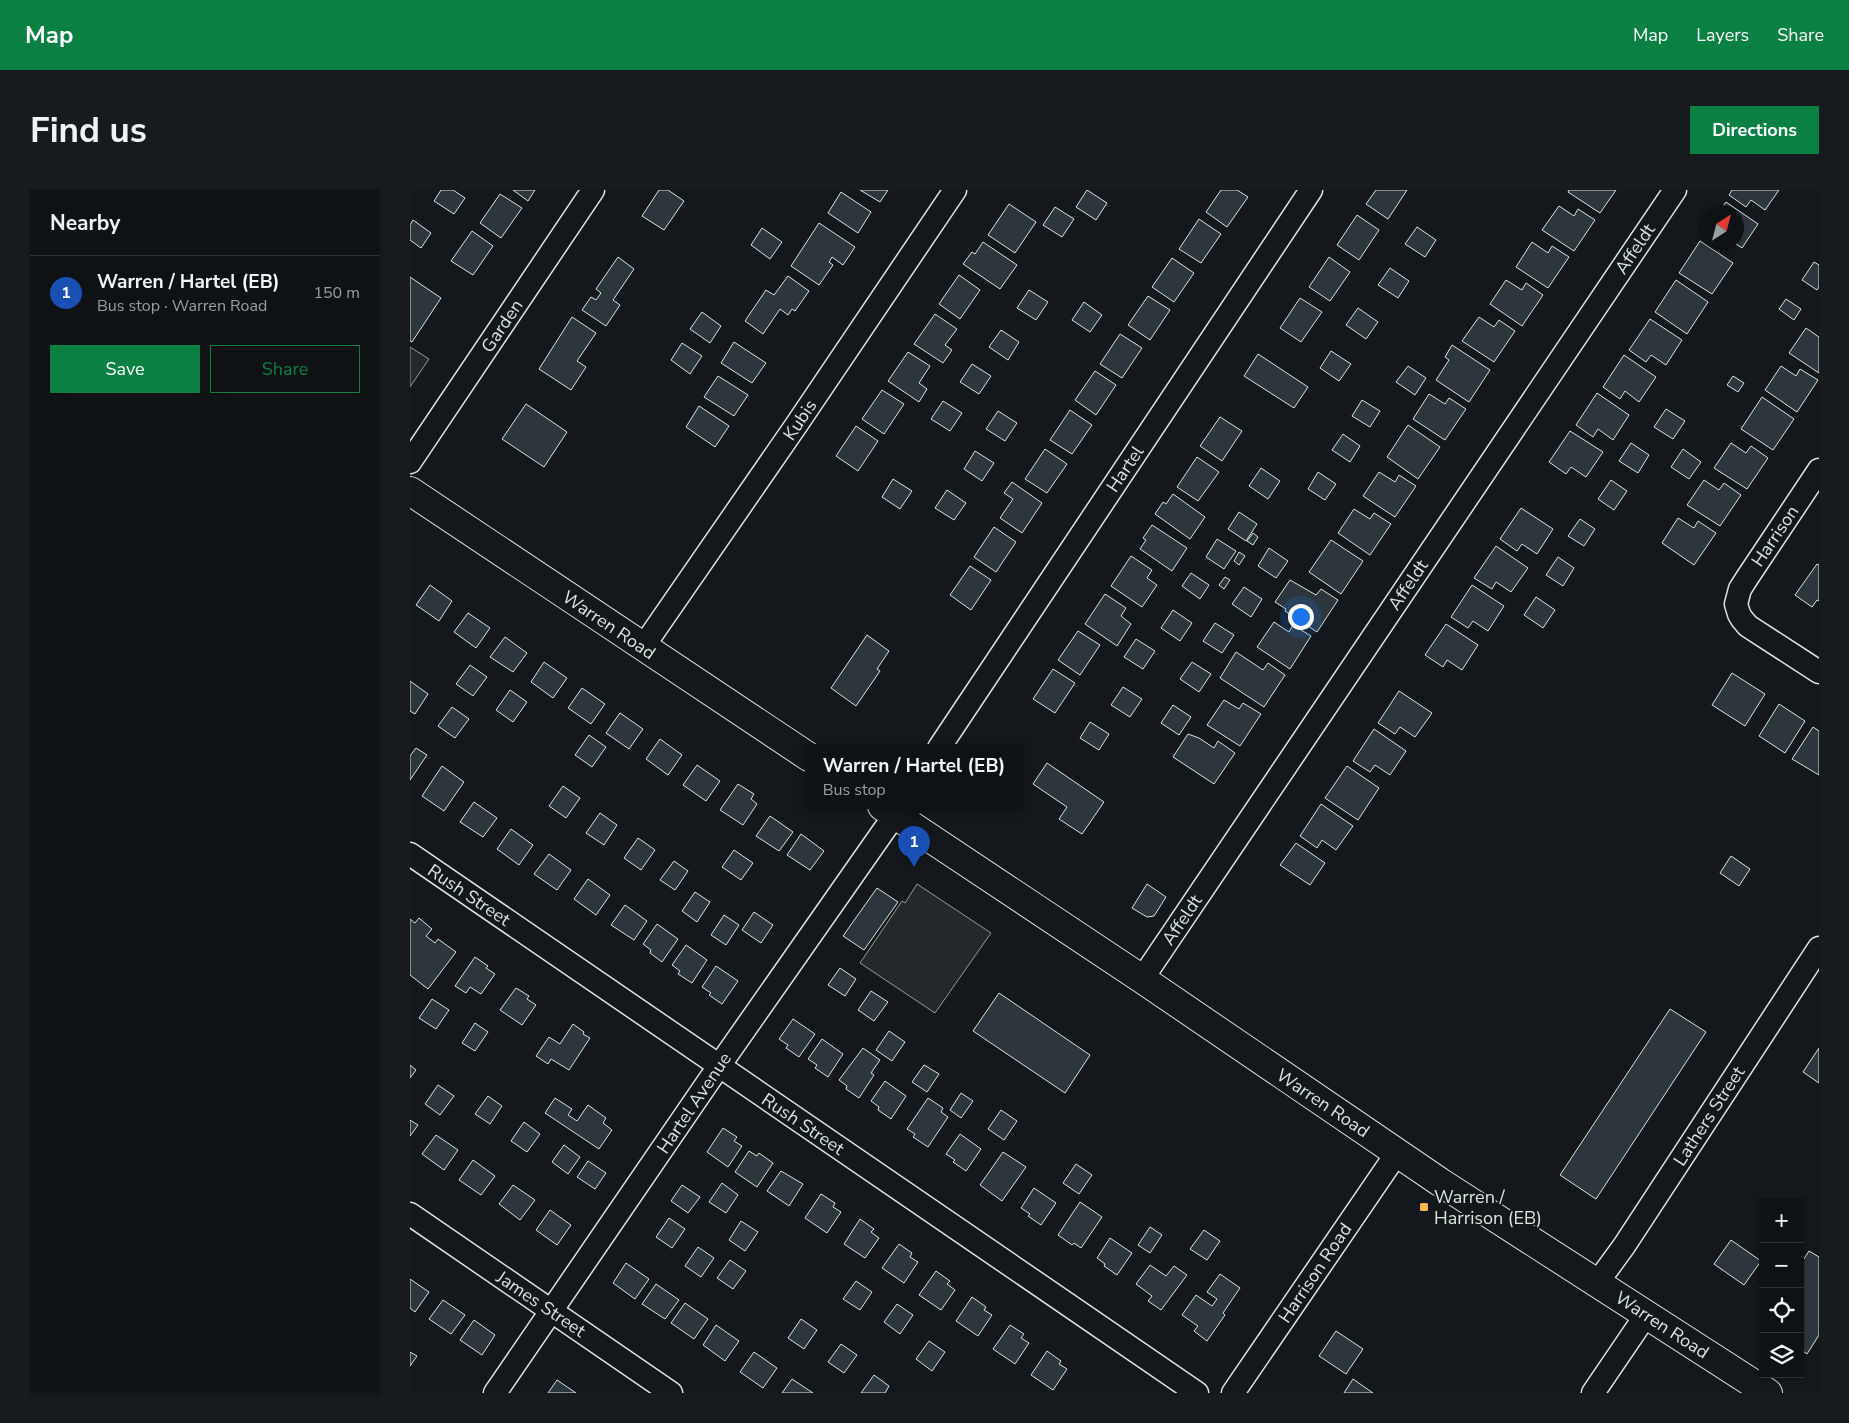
<!DOCTYPE html>
<html lang="en">
<head>
<meta charset="utf-8">
<style>
	body { margin:0; font-family:"Nunito Sans",sans-serif; background:#181b1e; color:#f1f3f6 }
	.controls { position:absolute; right:15px; bottom:15px; display:grid; overflow:hidden; border-radius:0px; box-shadow:0 1px 4px #0004 }
	.controls button { width:45px; height:45px; display:grid; place-items:center; padding:0; border:0; border-bottom:1px solid #2f3234; background:#0f1215; color:#f1f3f6; font:25px sans-serif }
	.compass { position:absolute; left:1289px; top:15px; width:45px; height:45px; border-radius:50%; background:#0f1215; box-shadow:0 1px 4px #0004; rotate:36deg }
	.you { position:absolute; left:890px; top:426px; width:18px; height:18px; margin:-12px; border:4px solid #fff; border-radius:50%; background:#1a73e8; box-shadow:0 0 0 8px #1a73e833 }
	.badge { display:grid; place-items:center; width:32px; height:32px; border-radius:50%; background:#0b8043; color:#fff; font-size:16px; font-weight:700 }
	.pin { position:absolute; translate:-50% -41px; filter:drop-shadow(0 1px 2px #0008) }
	.pin::after { content:''; position:absolute; top:26px; width:18px; height:15px; background:inherit; clip-path:polygon(0 0,100% 0,50% 100%) }
	.popup { position:absolute; left:395px; top:554px; width:218px; height:65px; box-sizing:border-box; display:grid; place-content:center; border-radius:0px; background:#0f1215; filter:drop-shadow(0 1px 4px #0005); font-size:16px; white-space:nowrap; color:#9b9ea0 }
	.popup b { font-size:19px; color:#f1f3f6 }
	.popup::after { content:''; position:absolute; left:50%; top:100%; margin-left:-10px; border:10px solid transparent; border-top-color:#0f1215 }
	.list { margin:0; padding:0; list-style:none }
	h2 { display:flex; justify-content:space-between; align-items:center; height:65px; margin:0; padding:0 20px; font-size:21px }
	h2 small { font-size:16px; font-weight:400; color:#9b9ea0 }
	.list li { display:grid; grid-template-columns:32px 1fr auto; gap:15px; align-items:center; box-sizing:border-box; height:75px; padding:0 20px; border-top:1px solid #2f3234 }
	.list b { display:block; font-size:19px; white-space:nowrap }
	.list p { margin:0; font-size:16px; white-space:nowrap; color:#9b9ea0 }
	.list em { font-size:16px; font-style:normal; color:#9b9ea0 }
	.actions { display:flex; gap:10px; padding:15px 20px }
	.actions a { flex:1; padding:11px 0; border:1px solid #0b8043; border-radius:0px; text-align:center; font-size:18px; color:#0b8043 }
	.actions .main { background:#0b8043; color:#fff }
	.icon { flex:none; width:28px; height:28px; fill:none; stroke:currentColor; stroke-width:2; stroke-linecap:round; stroke-linejoin:round }
	.map { position:relative; flex:none; width:1409px; height:1203px; overflow:hidden; border-radius:0px }
	header { display:flex; align-items:center; gap:30px; box-sizing:border-box; height:70px; padding:0 25px; background:#0b8043; color:#fff }
	header strong { font-size:24px }
	nav { display:flex; gap:28px; margin-inline-start:auto; font-size:18px }
	.intro { display:flex; align-items:center; justify-content:space-between; box-sizing:border-box; height:120px; padding:0 30px }
	h1 { margin:0; font-size:35px }
	.button { padding:12px 22px; border-radius:0px; background:#0b8043; color:#fff; font-size:18px; font-weight:700 }
	main { display:flex; gap:30px; padding:0 30px }
	aside { flex:1; background:#0f1215; border-radius:0px; box-shadow:0 1px 4px #0004 }
	.map>svg:first-child { display:block }
</style>
</head>
<body>
<header>
<strong>Map</strong>
<nav><a>Map</a><a>Layers</a><a>Share</a></nav>
</header>
<div class="intro"><h1>Find us</h1><a class="button">Directions</a></div>
<main>
<aside>
<h2>Nearby<small></small></h2>
<ul class="list">
<li><span class="badge" style="background:#1a4fb4">1</span><div><b>Warren / Hartel (EB)</b><p>Bus stop · Warren Road</p></div><em>150 m</em></li>
</ul>
<div class="actions"><a class="main">Save</a><a>Share</a></div>
</aside>
<div class="map">
<svg width="1409" height="1203" viewBox="0 0 1409 1203">
	<rect width="100%" height="100%" fill="#14181c"/>
	<path fill="#24282b" stroke="#939e99" d="M0,157L19,169L0,197Z
		M507,694L581,743L525,823L450,773L492,711L495,713Z"/>
	<path fill="#2c363c" stroke="#d8e6dc" d="M31,0H43L55,8L44,24L24,11Z
		M103,0H125L118,11Z
		M249,0H258L274,11L254,40L232,26Z
		M450,0H478L470,12Z
		M677,0L697,13L686,30L666,17Z
		M811,0H827L838,7L817,37L796,22Z
		M966,0H997L978,29L956,14Z
		M1159,0H1206L1190,23L1158,2Z
		M1322,0H1369L1355,20L1341,10L1336,17L1319,5Z
		M431,2L461,22L448,43L418,23Z
		M90,4L112,18L91,48L70,33Z
		M1316,12L1348,34L1332,58L1323,52H1326V22H1309Z
		M599,14L626,32L605,63L578,45Z
		M1149,16L1164,26L1168,19L1185,30L1164,61L1132,40Z
		M645,17L664,29L652,47L633,35Z
		M947,25L969,40L949,70L927,55Z
		M789,29L811,44L791,73L769,59Z
		M3,30L21,43L11,58L0,50V35Z
		M409,33L445,57L433,75L422,67L419,72L423,75L409,95L381,76Z
		M1007,37L1026,50L1015,67L995,54Z
		M352,38L372,52L360,69L341,55Z
		M62,41L83,56L63,85L41,71Z
		M1290,51L1323,73L1302,104L1269,83Z
		M573,52L607,75L590,99L553,74L562,62L565,64Z
		M1122,52L1138,63L1142,56L1159,67L1138,98L1106,77Z
		M208,67L224,79L203,110L210,115L196,136L172,120L181,107L186,110L191,103L186,99Z
		M919,67L940,82L920,111L899,97Z
		M762,68L784,83L764,112L742,97Z
		M1404,72L1409,75V97L1407,100L1392,90Z
		M980,78L999,91L988,108L968,95Z
		M549,85L570,100L550,129L529,114Z
		M378,86L399,101L385,121L382,119L378,125L370,119L353,144L335,131L356,100L364,105Z
		M0,87L31,108L2,152L0,151Z
		M1096,90L1112,100L1116,93L1133,105L1112,136L1080,114Z
		M1266,90L1298,112L1277,144L1245,122Z
		M619,100L638,112L626,130L607,118Z
		M738,106L760,120L740,150L718,135Z
		M890,108L912,122L891,152L870,138Z
		M1376,109L1391,119L1384,130L1369,119Z
		M674,112L692,125L680,142L662,130Z
		M948,118L968,132L956,149L936,135Z
		M292,122L311,136L300,153L280,139Z
		M525,124L547,139L535,155L542,160L533,173L504,154Z
		M162,127L186,143L167,171L176,177L161,200L129,179Z
		M1069,127L1084,137L1089,130L1105,141L1084,172L1052,151Z
		M1240,129L1272,150L1256,175L1241,165L1236,172L1219,160Z
		M1396,138L1409,147V183L1379,163Z
		M591,140L609,152L598,170L579,157Z
		M710,144L732,158L712,188L690,174Z
		M324,152L356,173L342,193L311,173Z
		M272,153L292,166L280,184L261,170Z
		M1042,155L1080,180L1059,212L1026,190L1039,170L1035,167Z
		M921,161L941,174L929,191L910,178Z
		M498,162L520,176L509,193L517,199L509,212L478,191Z
		M848,164L898,197L884,218L834,186Z
		M1214,165L1246,187L1229,212L1215,201L1210,209L1193,197Z
		M562,174L581,186L569,204L550,192Z
		M998,176L1016,188L1005,205L986,192Z
		M1371,176L1386,186L1390,179L1408,190L1387,222L1355,200Z
		M685,181L706,195L686,225L665,210Z
		M308,186L338,205L324,226L294,207Z
		M1323,186L1334,193L1328,202L1317,195Z
		M472,200L494,214L474,244L452,229Z
		M1187,203L1219,225L1203,250L1188,239L1183,247L1166,235Z
		M1019,204L1035,214L1039,208L1056,219L1035,250L1003,229Z
		M1352,207L1384,229L1363,260L1331,239Z
		M952,210L970,221L960,237L942,226Z
		M533,211L552,223L540,241L521,229Z
		M116,214L157,242L134,277L92,249Z
		M289,216L319,236L305,257L276,237Z
		M1256,219L1275,231L1263,249L1244,237Z
		M660,220L682,235L662,264L640,250Z
		M588,221L607,233L595,251L576,239Z
		M810,227L832,241L812,271L790,256Z
		M998,235L1030,257L1008,289L977,267Z
		M446,236L468,251L448,281L426,266Z
		M1160,241L1193,262L1176,287L1161,277L1156,284L1139,272Z
		M933,244L950,256L940,272L922,260Z
		M1221,253L1239,265L1228,283L1209,271Z
		M1321,253L1336,263L1341,256L1358,268L1337,299L1304,278Z
		M635,259L657,274L637,303L615,289Z
		M1273,259L1291,272L1279,289L1261,277Z
		M565,261L584,273L572,291L554,279Z
		M787,267L809,282L788,311L767,297Z
		M851,278L870,291L858,309L839,296Z
		M908,282L926,294L915,310L898,299Z
		M969,282L985,292L989,285L1006,296L985,327L953,306Z
		M483,289L502,301L490,319L472,307Z
		M1201,290L1217,301L1204,320L1188,309Z
		M1294,290L1309,300L1314,293L1331,305L1310,336L1277,315Z
		M602,292L632,313L612,343L590,328L603,309L594,303Z
		M537,300L556,313L544,330L525,318Z
		M763,304L795,327L780,349L745,324L753,312L756,314Z
		M1111,318L1143,339L1127,364L1112,354L1107,361L1090,349Z
		M944,319L960,329L964,323L981,334L960,365L928,343Z
		M829,322L847,334L836,351L818,339Z
		M1268,328L1284,338L1288,331L1306,343L1284,375L1252,353Z
		M1170,329L1185,339L1174,356L1158,346Z
		M742,335L777,358L762,381L730,359L736,350L733,348Z
		M584,337L606,352L586,382L564,367Z
		M843,343L848,347L843,355L837,351Z
		M807,349L826,361L814,379L796,367Z
		M921,350L953,371L931,404L899,382Z
		M1086,356L1118,378L1101,402L1086,392L1082,399L1064,388Z
		M859,358L878,371L866,388L848,376Z
		M829,362L835,366L829,375L824,371Z
		M721,366L742,380L737,388L747,395L732,417L701,396Z
		M1148,367L1164,378L1153,396L1136,385Z
		M1407,374L1409,375V411L1407,410L1402,417L1385,405Z
		M560,376L581,390L561,420L540,405Z
		M781,383L799,395L790,409L772,396Z
		M815,387L820,390L814,399L809,395Z
		M880,390L906,405L911,399L928,410L907,442L875,421L876,419L865,412Z
		M20,395L42,411L29,431L6,415Z
		M1062,395L1094,416L1078,441L1063,431L1058,438L1041,427Z
		M834,397L852,409L841,427L822,414Z
		M695,404L716,418L711,426L721,434L707,456L675,434Z
		M1126,407L1145,420L1133,438L1114,425Z
		M763,420L782,433L770,451L751,438Z
		M58,423L80,438L66,458L44,442Z
		M864,432L879,442L883,435L901,446L880,479L847,457Z
		M805,433L824,445L812,463L793,451Z
		M1036,434L1068,455L1052,480L1037,470L1033,477L1015,465Z
		M668,441L690,455L670,485L648,470Z
		M457,445L479,461L467,479L470,481L446,516L421,498Z
		M95,447L117,463L103,482L80,467Z
		M726,449L745,461L733,479L714,467Z
		M826,462L853,480L858,473L875,485L854,517L810,488Z
		M134,472L157,488L143,508L121,492Z
		M782,472L801,484L789,502L770,489Z
		M60,475L77,487L63,506L46,494Z
		M643,479L665,493L645,523L623,509Z
		M1322,483L1355,504L1335,536L1302,515Z
		M0,491L18,504L5,524L0,521Z
		M713,497L732,509L720,527L701,515Z
		M172,498L195,514L181,534L158,518Z
		M100,500L117,512L103,532L86,520Z
		M989,501L1022,523L1005,547L990,537L985,544L968,533Z
		M814,510L829,519L833,513L851,524L830,556L797,535Z
		M1369,514L1395,531L1375,563L1349,546Z
		M763,515L781,527L769,545L751,533Z
		M42,517L59,529L45,548L28,536Z
		M210,523L233,539L219,559L196,543Z
		M680,532L699,544L689,560L670,548Z
		M1403,537L1409,541V585L1382,569Z
		M964,539L996,561L980,585L965,575L960,582L943,571Z
		M778,544L789,548L804,558L808,551L825,563L804,594L763,567Z
		M179,545L196,557L182,577L165,565Z
		M250,549L272,565L258,585L236,569Z
		M6,558L17,565L0,590V566Z
		M637,573L694,612L672,644L649,629L657,617L623,594Z
		M287,575L310,591L296,611L273,595Z
		M32,576L54,592L34,621L12,606Z
		M937,576L969,598L948,630L915,608Z
		M328,594L344,604L341,609L347,614L333,635L310,620Z
		M153,596L170,608L156,628L139,616Z
		M64,612L87,628L73,647L50,632Z
		M911,614L943,636L926,660L912,650L907,658L890,646Z
		M190,623L207,635L194,655L176,643Z
		M360,626L383,642L369,661L346,646Z
		M101,639L123,655L109,675L87,659Z
		M391,644L414,661L400,680L377,665Z
		M228,648L245,660L231,680L214,668Z
		M886,653L915,673L900,695L870,675Z
		M324,660L343,673L331,690L312,677Z
		M139,664L161,680L147,700L124,684Z
		M1321,666L1340,679L1329,696L1310,683Z
		M264,671L278,681L265,700L250,690Z
		M178,689L200,705L186,725L164,709Z
		M737,694L756,707L744,726L737,727L722,718Z
		M467,698L488,712L454,760L433,746Z
		M285,702L300,712L287,732L272,721Z
		M215,715L237,731L224,750L201,735Z
		M344,722L363,735L351,753L332,740Z
		M314,725L329,735L316,755L301,745Z
		M9,728L22,739L16,746L25,753L28,749L46,762L18,799L0,785V729L5,733Z
		M247,734L268,749L252,772L240,763L241,760L233,754Z
		M276,755L297,770L282,793L268,784L270,781L262,775Z
		M65,767L78,776L76,778L85,784L71,804L60,797L56,803L45,796Z
		M306,776L328,791L312,814L299,805L301,803L292,797Z
		M430,778L446,789L435,806L418,795Z
		M106,798L119,806L117,809L126,815L112,835L90,820Z
		M461,801L478,812L464,831L448,820Z
		M589,803L680,865L655,903L563,841Z
		M22,809L39,820L26,839L9,828Z
		M1260,819L1296,842L1186,1009L1150,985Z
		M383,829L405,844L389,867L376,858L378,855L369,849Z
		M65,833L78,842L65,861L52,853Z
		M163,834L174,842L173,844L180,848L159,880L141,869L138,874L126,866L139,847L150,854Z
		M479,841L495,852L482,871L466,860Z
		M412,849L433,864L418,887L405,878L407,875L398,869Z
		M453,858L470,870L461,883L464,885L449,908L436,899L437,896L429,890Z
		M1409,858V893L1393,882Z
		M0,875L6,880L0,888Z
		M514,875L529,884L517,902L502,892Z
		M475,891L496,906L481,929L468,920L469,917L461,911Z
		M28,895L44,906L30,925L15,914Z
		M551,903L563,911L551,928L540,920Z
		M78,906L92,916L80,934L65,924Z
		M145,908L162,919L158,925L167,931L178,915L196,928L193,933L202,940L189,959L135,923Z
		M518,908L533,918L531,922L538,927L518,957L503,947L505,944L497,939Z
		M591,920L607,931L594,950L578,939Z
		M0,930L8,935L0,946Z
		M114,932L130,944L117,962L101,951Z
		M313,938L327,947L324,951L332,956L318,977L297,962Z
		M550,944L571,959L556,981L543,972L545,970L536,964Z
		M26,945L48,960L34,980L12,964Z
		M154,955L170,967L158,984L142,972Z
		M339,961L347,966L349,963L363,973L347,997L325,982Z
		M593,962L616,977L592,1011L570,995Z
		M63,970L85,986L71,1005L49,990Z
		M178,971L196,983L185,999L167,987Z
		M666,974L682,985L669,1004L653,993Z
		M371,981L393,994L379,1016L357,1001Z
		M312,993L328,1005L316,1023L299,1012Z
		M103,995L125,1010L110,1030L89,1014Z
		M272,995L290,1007L278,1023L261,1011Z
		M624,998L646,1013L631,1035L618,1026L620,1024L611,1018Z
		M411,1004L425,1013L423,1017L431,1022L417,1043L395,1028Z
		M670,1012L692,1027L671,1058L664,1053L662,1055L648,1045Z
		M140,1020L161,1035L147,1055L126,1040Z
		M259,1028L275,1039L262,1058L246,1047Z
		M450,1029L464,1039L461,1042L469,1048L455,1068L434,1054Z
		M331,1031L348,1042L335,1061L319,1050Z
		M740,1037L752,1045L740,1063L728,1055Z
		M794,1040L810,1051L797,1070L780,1059Z
		M700,1048L722,1063L707,1085L694,1076L695,1074L687,1068Z
		M1321,1050L1351,1071L1334,1095L1304,1074Z
		M489,1054L502,1063L500,1067L508,1072L494,1093L472,1078Z
		M288,1057L304,1068L291,1087L275,1076Z
		M1399,1061L1409,1067V1145L1397,1164L1390,1159V1075Z
		M320,1070L336,1081L323,1099L307,1088Z
		M216,1073L239,1089L225,1109L203,1093Z
		M740,1075L756,1086L764,1076L777,1085L751,1120L738,1111L742,1106L726,1094Z
		M526,1081L540,1091L537,1094L545,1100L531,1120L509,1105Z
		M810,1084L830,1098L813,1123L815,1125L797,1151L784,1141L788,1136L772,1125L786,1105L802,1116L807,1109L797,1102Z
		M0,1089L19,1102L5,1122L0,1118Z
		M446,1091L462,1102L450,1120L433,1109Z
		M246,1094L269,1110L255,1129L232,1114Z
		M562,1107L576,1117L574,1120L582,1125L568,1146L546,1131Z
		M33,1110L55,1125L41,1144L19,1129Z
		M275,1113L298,1129L284,1149L261,1133Z
		M487,1114L503,1125L490,1144L474,1132Z
		M391,1129L407,1140L394,1159L378,1148Z
		M64,1130L85,1145L72,1165L50,1150Z
		M306,1135L329,1151L315,1171L293,1155Z
		M600,1135L614,1144L611,1148L619,1153L605,1174L583,1159Z
		M926,1141L953,1159L936,1184L909,1166Z
		M519,1151L535,1162L522,1181L506,1169Z
		M431,1154L447,1165L434,1183L418,1172Z
		M637,1161L651,1171L649,1174L657,1179L643,1200L621,1185Z
		M0,1162L7,1166L0,1176Z
		M344,1162L367,1178L353,1198L330,1182Z
		M464,1185L479,1196L475,1203H451Z
		M382,1189L403,1203H372Z
		M943,1189L963,1203H934Z
		M147,1190L166,1203H138Z"/>
	<g fill="none" stroke-linecap="round" stroke-linejoin="round">
		<g stroke="#d8e6dc" stroke-width="25">
			<path id="minor" d="M0,272L183,0
				M1409,280L1337,388L1330,399L1326,414L1329,424L1332,429L1338,436L1409,482
				M233,457L387,234L545,0
				M529,558L901,0
				M0,664L787,1203
				M732,789L1265,0
				M0,1024L261,1203
				M1187,1093L1214,1056L1409,758
				M85,1203L309,876L491,616
				M823,1203L987,963
				M1183,1203L1236,1125"/>
		</g>
		<g stroke="#d8e6dc" stroke-width="30">
			<path id="major" d="M0,301L399,567
				M472,616L732,789L1030,992L1358,1203"/>
		</g>
		<use href="#minor" stroke="#14181c" stroke-width="22"/>
		<use href="#major" stroke="#14181c" stroke-width="28"/>
	</g>
	<rect fill="#ffb74d" stroke="#14181c" stroke-width="2" x="1009" y="1012" width="10" height="10" rx="2.5"/>
	<g text-anchor="middle" stroke-width="4" stroke-linejoin="round" paint-order="stroke">
		<g font-size="18" fill="#d8e6dc" stroke="#14181c">
			<text transform="translate(1225 59) rotate(-56)" y="6">Affeldt</text>
			<text transform="translate(92 136) rotate(-56)" y="6">Garden</text>
			<text transform="translate(390 230) rotate(-56)" y="6">Kubis</text>
			<text transform="translate(715 279) rotate(-56)" y="6">Hartel</text>
			<text transform="translate(1365 346) rotate(-56)" y="6">Harrison</text>
			<text transform="translate(998 395) rotate(-56)" y="6">Affeldt</text>
			<text transform="translate(199 435) rotate(34)" y="6">Warren Road</text>
			<text transform="translate(59 705) rotate(34)" y="6">Rush Street</text>
			<text transform="translate(772 730) rotate(-56)" y="6">Affeldt</text>
			<text transform="translate(284 913) rotate(-56)" y="6">Hartel Avenue</text>
			<text transform="translate(913 913) rotate(34)" y="6">Warren Road</text>
			<text transform="translate(1299 926) rotate(-57)" y="6">Lathers Street</text>
			<text transform="translate(393 934) rotate(34)" y="6">Rush Street</text>
			<text transform="translate(905 1083) rotate(-56)" y="6">Harrison Road</text>
			<text transform="translate(131 1114) rotate(34)" y="6">James Street</text>
			<text transform="translate(1252 1135) rotate(33)" y="6">Warren Road</text>
		</g>
		<g font-size="18" fill="#d8e6dc" stroke="#14181c" text-anchor="start">
			<text x="1024" y="1013">Warren /<tspan x="1024" dy="21">Harrison (EB)</tspan></text>
		</g>
	</g>
</svg>
<div class="controls">
<button>+</button>
<button>−</button>
<button><svg class="icon" aria-label="locate" viewBox="0 0 24 24"><circle cx="12" cy="12" r="6"/><path d="M12 2v4M12 18v4M2 12h4M18 12h4"/></svg></button>
<button><svg class="icon" aria-label="layers" viewBox="0 0 24 24"><path d="M12 4l9 5-9 5-9-5zM3 14l9 5 9-5"/></svg></button>
</div>
<svg class="compass" viewBox="-18 -18 36 36"><path d="M0-13l5 13h-10z" fill="#e53935"/><path d="M0 13l5-13h-10z" fill="#9b9ea0"/></svg>
<div class="you"></div>
<div class="pin badge" style="left:504px;top:677px;background:#1a4fb4">1</div>
<div class="popup"><b>Warren / Hartel (EB)</b>Bus stop</div>
</div>
</main>
</body>
</html>
